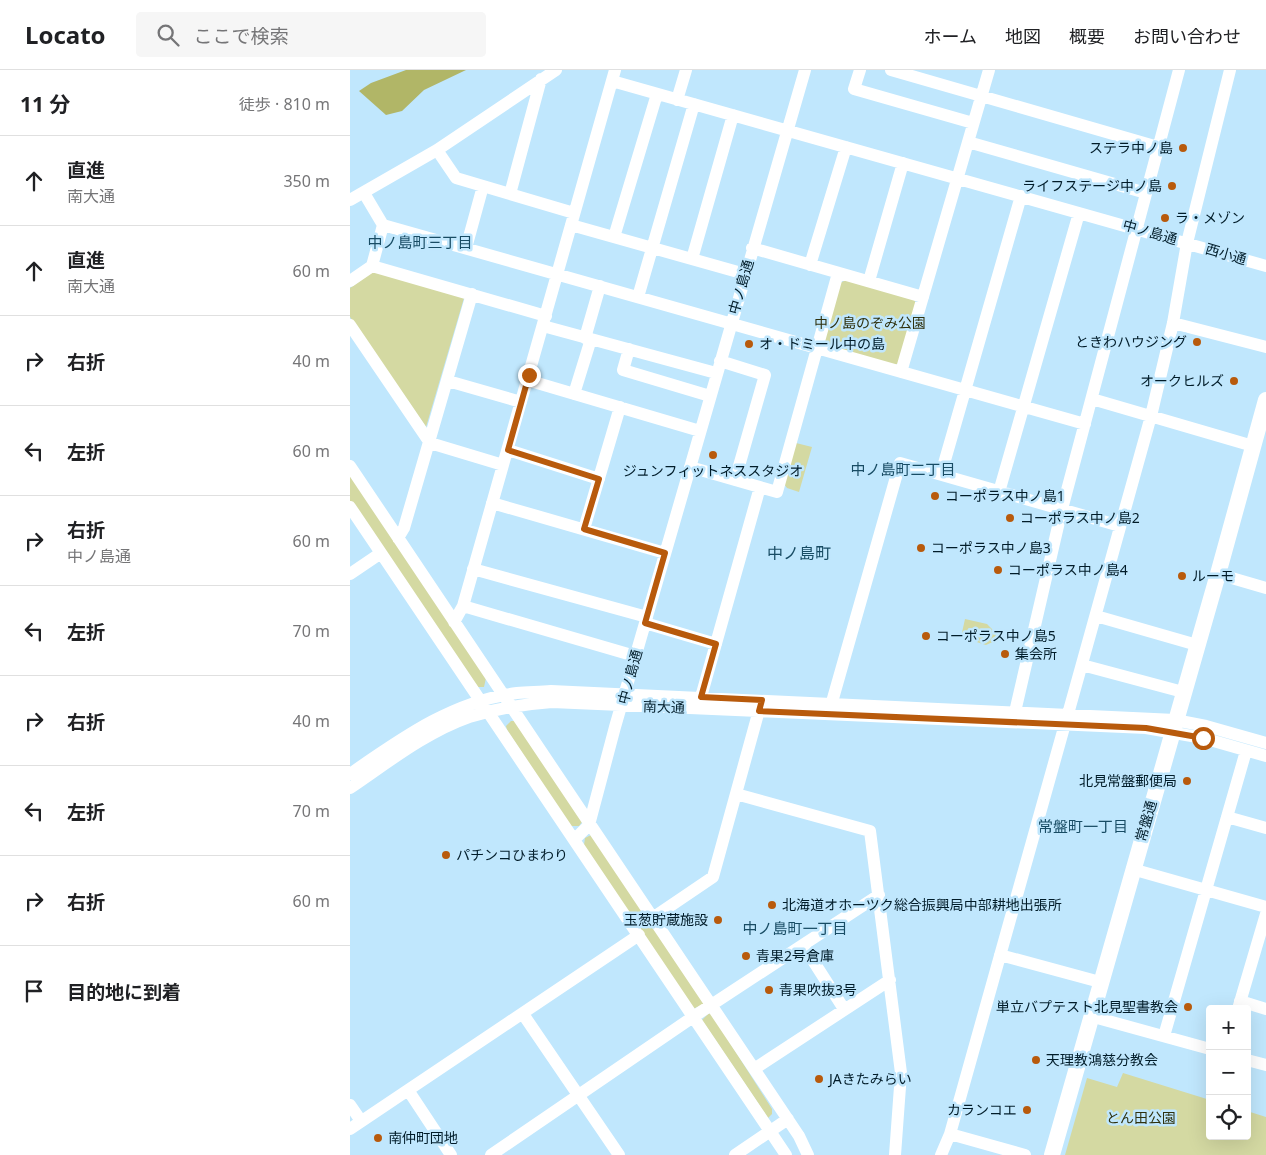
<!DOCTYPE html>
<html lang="ja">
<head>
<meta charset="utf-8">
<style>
	body { margin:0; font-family:"Noto Sans","Noto Sans JP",sans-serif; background:#f6f6f6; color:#202124 }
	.controls { position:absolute; right:15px; bottom:15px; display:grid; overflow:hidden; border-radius:5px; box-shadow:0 5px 20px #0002 }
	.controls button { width:45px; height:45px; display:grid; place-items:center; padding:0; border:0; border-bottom:1px solid #e0e0e0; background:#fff; color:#202124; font:25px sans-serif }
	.stop { position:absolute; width:15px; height:15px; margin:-11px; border:4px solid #b85a0c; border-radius:50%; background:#fff }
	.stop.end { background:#b85a0c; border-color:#fff; box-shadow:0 1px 5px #0008 }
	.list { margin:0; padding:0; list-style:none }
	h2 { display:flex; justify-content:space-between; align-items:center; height:65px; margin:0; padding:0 20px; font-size:21px }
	h2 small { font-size:16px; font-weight:400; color:#757577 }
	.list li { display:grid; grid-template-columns:32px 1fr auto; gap:15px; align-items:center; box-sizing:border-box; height:90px; padding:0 20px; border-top:1px solid #e0e0e0 }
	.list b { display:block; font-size:19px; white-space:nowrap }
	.list p { margin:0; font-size:16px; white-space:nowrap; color:#757577 }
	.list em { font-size:16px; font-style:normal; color:#757577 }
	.icon { flex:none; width:28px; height:28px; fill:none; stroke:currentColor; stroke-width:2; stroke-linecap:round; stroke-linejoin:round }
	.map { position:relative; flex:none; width:916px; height:1085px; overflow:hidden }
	header { display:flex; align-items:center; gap:30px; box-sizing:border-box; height:70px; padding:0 25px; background:#fff; border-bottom:1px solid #e0e0e0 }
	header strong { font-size:24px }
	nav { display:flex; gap:28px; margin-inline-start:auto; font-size:18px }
	.search { width:350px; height:45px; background:#f6f6f6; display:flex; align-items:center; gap:12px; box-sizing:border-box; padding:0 18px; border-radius:5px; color:#757577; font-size:19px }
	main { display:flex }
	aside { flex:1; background:#fff }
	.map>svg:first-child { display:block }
</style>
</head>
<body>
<header>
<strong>Locato</strong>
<div class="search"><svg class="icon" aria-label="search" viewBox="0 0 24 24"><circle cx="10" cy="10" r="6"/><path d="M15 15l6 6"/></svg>ここで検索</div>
<nav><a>ホーム</a><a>地図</a><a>概要</a><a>お問い合わせ</a></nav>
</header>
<main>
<aside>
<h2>11 分<small>徒歩 · 810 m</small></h2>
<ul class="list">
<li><svg class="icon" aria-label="ahead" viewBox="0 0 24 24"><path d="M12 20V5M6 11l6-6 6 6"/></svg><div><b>直進</b><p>南大通</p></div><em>350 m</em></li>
<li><svg class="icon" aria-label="ahead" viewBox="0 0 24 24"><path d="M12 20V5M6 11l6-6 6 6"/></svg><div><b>直進</b><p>南大通</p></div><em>60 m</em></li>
<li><svg class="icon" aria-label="right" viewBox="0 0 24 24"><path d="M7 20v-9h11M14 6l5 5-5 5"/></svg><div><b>右折</b></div><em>40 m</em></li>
<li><svg class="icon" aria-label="left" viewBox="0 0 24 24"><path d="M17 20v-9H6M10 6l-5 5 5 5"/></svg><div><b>左折</b></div><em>60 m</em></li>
<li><svg class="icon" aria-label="right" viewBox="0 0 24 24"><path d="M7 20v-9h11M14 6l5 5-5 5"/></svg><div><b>右折</b><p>中ノ島通</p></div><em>60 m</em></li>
<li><svg class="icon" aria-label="left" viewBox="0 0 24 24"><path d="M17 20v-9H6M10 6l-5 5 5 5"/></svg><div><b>左折</b></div><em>70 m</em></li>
<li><svg class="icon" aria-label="right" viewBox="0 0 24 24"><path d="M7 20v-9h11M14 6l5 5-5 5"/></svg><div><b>右折</b></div><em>40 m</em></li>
<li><svg class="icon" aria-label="left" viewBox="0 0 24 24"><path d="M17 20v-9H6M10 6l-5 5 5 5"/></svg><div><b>左折</b></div><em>70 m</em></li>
<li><svg class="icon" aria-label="right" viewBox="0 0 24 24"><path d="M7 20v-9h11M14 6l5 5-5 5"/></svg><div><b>右折</b></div><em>60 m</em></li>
<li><svg class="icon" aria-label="arrive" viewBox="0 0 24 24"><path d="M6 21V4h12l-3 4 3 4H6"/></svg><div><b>目的地に到着</b></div></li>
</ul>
</aside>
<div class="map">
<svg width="916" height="1085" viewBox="0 0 916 1085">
	<rect width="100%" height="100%" fill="#c0e7fd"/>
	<path fill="#d4d9a2" d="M24,201L114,228L76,357L0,247V218Z
		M496,210L564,230L568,236L550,293L544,295L477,275L473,270L490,213Z
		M446,373L462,377L449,422L437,418L434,414Z
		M0,402L136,608L134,617H125L0,433Z
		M615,549L637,554L646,563L645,571L636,575L611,567Z
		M161,651H165L232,752L229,756H220L157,660L156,656Z
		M241,765L354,934L343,939L234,775L235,768Z
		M361,943L422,1039V1044L418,1048L352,950L358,944Z
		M773,1003L860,1030V1066H897V1041L916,1047V1085H715L737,1008L767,1017Z"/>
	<path fill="#b1b667" d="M56,0H116L74,20L52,41L36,45L9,21L21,13Z"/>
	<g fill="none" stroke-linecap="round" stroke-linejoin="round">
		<path stroke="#fff" stroke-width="12" d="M510,0L504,19L623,53
			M541,0L808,77
			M262,11L916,196
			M327,30L336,0
			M618,72L796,123
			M87,80L106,108L224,143
			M160,124L191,9
			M0,130L87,80L206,0
			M33,155L735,354
			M221,155L395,204
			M264,167L307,24
			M116,178L133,116
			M402,178L573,227
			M342,189L383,45
			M460,195L496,77
			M22,196L196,246
			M0,211L22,196L33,155L14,123
			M519,211L553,93
			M288,227L344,34
			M823,253L916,277
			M0,255L80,373L153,395
			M193,256L366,303
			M235,268L250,216
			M279,279L273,300L360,326
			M370,291L415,305L385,410
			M551,302L639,0
			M177,310L350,361
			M98,311L171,332
			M224,324L241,269
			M742,329L903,376
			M158,380L249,409
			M0,396C149,620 299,843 449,1066L458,1085
			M340,397L427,422L488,203
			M591,404L671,126
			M649,422L729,143
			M142,433L315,483
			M0,437L436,1085
			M234,459L270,337
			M48,468L54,458L122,224
			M123,499L297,547
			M0,504L31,483
			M868,504L916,518
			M113,536L285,586
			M746,546L847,575
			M104,552L113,536L265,0
			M295,553L366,574
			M732,595L833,622
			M351,627L410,417
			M480,639L550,393L770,456
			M665,642L712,439L829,0
			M718,644L801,346L823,253L837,173L880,0
			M0,704C52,668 103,631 167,623C178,622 190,622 201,621L825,650L856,656L916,673
			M0,718C37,693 76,662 119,647C145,639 174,634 202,632L796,658L853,668L916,686
			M386,724L520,761L551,1003L545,1085
			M877,747L916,758
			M225,769L239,755L265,657L455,0
			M782,799L916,837
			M304,847L363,807L411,633
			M453,875L494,939
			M650,885L750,912
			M890,931L916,939
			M888,939L916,844
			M173,944L269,1085
			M740,946L860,979
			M814,966L896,681
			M897,990L916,995
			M404,999L540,910
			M58,1020L101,1085
			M0,1035L11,1051
			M0,1059L289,865
			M600,1064L675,1085
			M141,1085L343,947L529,825
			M385,1085L438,1049
			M591,1085L600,1064L715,654"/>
		<path stroke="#fff" stroke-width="16" d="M702,1085L868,504L916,330"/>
	</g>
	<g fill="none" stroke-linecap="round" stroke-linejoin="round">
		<path stroke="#b85a0c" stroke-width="6" d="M179,305L158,380L249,409L234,459L315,483L295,553L366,574L351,627L412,630L409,641L796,658L853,668"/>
	</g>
	<g fill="#b85a0c" stroke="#c0e7fd" stroke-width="2">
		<circle cx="833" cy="78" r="5"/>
		<circle cx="822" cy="116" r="5"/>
		<circle cx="815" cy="148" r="5"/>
		<circle cx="847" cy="272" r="5"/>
		<circle cx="399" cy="274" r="5"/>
		<circle cx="884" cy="311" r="5"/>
		<circle cx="363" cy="385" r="5"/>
		<circle cx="585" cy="426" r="5"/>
		<circle cx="660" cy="448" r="5"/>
		<circle cx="571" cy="478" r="5"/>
		<circle cx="648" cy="500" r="5"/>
		<circle cx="832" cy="506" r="5"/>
		<circle cx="576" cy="566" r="5"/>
		<circle cx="655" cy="584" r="5"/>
		<circle cx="837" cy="711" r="5"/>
		<circle cx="96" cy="785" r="5"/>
		<circle cx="422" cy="835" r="5"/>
		<circle cx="368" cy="850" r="5"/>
		<circle cx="396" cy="886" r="5"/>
		<circle cx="419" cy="920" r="5"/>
		<circle cx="838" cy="937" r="5"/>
		<circle cx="686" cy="990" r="5"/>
		<circle cx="469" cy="1009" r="5"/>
		<circle cx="677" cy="1040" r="5"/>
		<circle cx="28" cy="1068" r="5"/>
	</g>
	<g text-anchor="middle" stroke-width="5" stroke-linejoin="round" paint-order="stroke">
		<g font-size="14" fill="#011c29" stroke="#c0e7fd" text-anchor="start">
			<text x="823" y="83" text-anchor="end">ステラ中ノ島</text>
			<text x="812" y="121" text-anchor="end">ライフステージ中ノ島</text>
			<text x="825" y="153">ラ・メゾン</text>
			<text x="837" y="277" text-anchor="end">ときわハウジング</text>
			<text x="409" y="279">オ・ドミール中の島</text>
			<text x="874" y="316" text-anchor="end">オークヒルズ</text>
			<text x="363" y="406" text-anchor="middle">ジュンフィットネススタジオ</text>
			<text x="595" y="431">コーポラス中ノ島1</text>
			<text x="670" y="453">コーポラス中ノ島2</text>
			<text x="581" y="483">コーポラス中ノ島3</text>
			<text x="658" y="505">コーポラス中ノ島4</text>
			<text x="842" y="511">ルーモ</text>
			<text x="586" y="571">コーポラス中ノ島5</text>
			<text x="665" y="589">集会所</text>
			<text x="827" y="716" text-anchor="end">北見常盤郵便局</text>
			<text x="106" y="790">パチンコひまわり</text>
			<text x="432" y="840">北海道オホーツク総合振興局中部耕地出張所</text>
			<text x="358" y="855" text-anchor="end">玉葱貯蔵施設</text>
			<text x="406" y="891">青果2号倉庫</text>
			<text x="429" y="925">青果吹抜3号</text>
			<text x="828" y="942" text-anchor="end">単立バプテスト北見聖書教会</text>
			<text x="696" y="995">天理教鴻慈分教会</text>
			<text x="479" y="1014">JAきたみらい</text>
			<text x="667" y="1045" text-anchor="end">カランコエ</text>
			<text x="38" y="1073">南仲町団地</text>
		</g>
		<g font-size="14" fill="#011c29" stroke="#c0e7fd">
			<text transform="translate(800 162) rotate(16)" y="5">中ノ島通</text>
			<text transform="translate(876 184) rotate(16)" y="5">西小通</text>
			<text transform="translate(391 217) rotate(-74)" y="5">中ノ島通</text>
			<text transform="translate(280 607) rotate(-75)" y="5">中ノ島通</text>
			<text transform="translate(314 637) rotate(2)" y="5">南大通</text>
			<text transform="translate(796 751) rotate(-74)" y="5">常盤通</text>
		</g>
		<g font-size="14" fill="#2f310e" stroke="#c0e7fd">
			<text x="520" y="258">中ノ島のぞみ公園</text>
			<text x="791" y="1053">とん田公園</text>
		</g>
		<g font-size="15" fill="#184c64" stroke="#c0e7fd">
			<text x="70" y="178">中ノ島町三丁目</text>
			<text x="553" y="405">中ノ島町二丁目</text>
			<text x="733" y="762">常盤町一丁目</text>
			<text x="445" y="864">中ノ島町一丁目</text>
		</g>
		<g font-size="16" fill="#184c64" stroke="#c0e7fd">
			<text x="449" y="489">中ノ島町</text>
		</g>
	</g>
</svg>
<div class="controls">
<button>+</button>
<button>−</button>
<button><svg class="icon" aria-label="locate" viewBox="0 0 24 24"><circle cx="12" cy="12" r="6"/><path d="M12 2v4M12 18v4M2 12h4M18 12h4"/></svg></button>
</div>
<div class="stop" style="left:853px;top:668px"></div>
<div class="stop end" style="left:179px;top:305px"></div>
</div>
</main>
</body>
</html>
